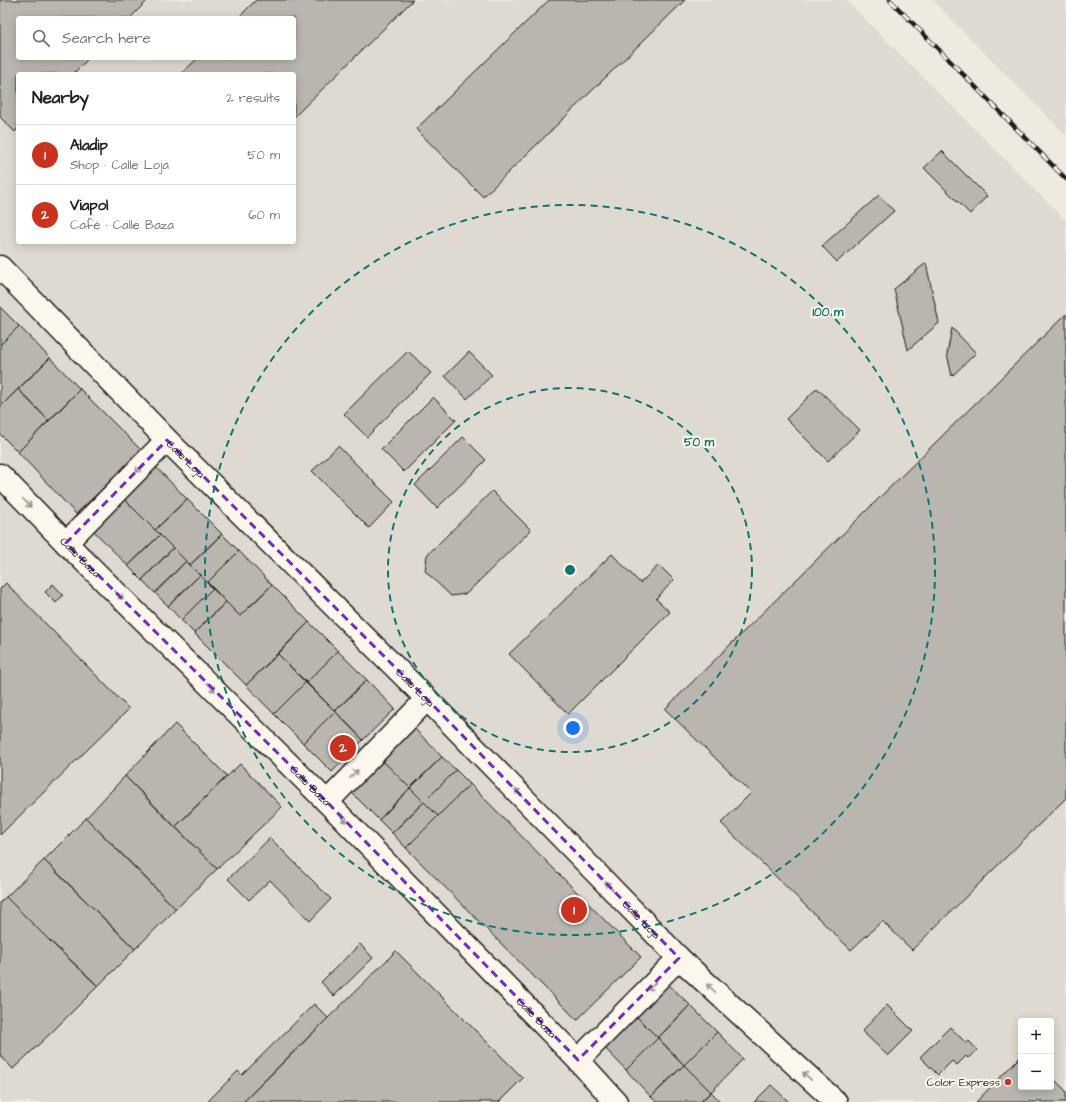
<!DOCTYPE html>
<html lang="en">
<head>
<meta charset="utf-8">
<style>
	body { margin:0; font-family:"Architects Daughter",sans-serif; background:#f2f2f2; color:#222 }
	.controls { position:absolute; right:12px; bottom:12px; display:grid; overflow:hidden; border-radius:4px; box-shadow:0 2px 10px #0003 }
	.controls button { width:36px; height:36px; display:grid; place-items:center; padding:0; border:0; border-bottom:1px solid #e0e0e0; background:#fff; color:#222; font:20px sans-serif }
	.you { position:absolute; left:573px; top:728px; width:14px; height:14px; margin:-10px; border:3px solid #fff; border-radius:50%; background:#1a73e8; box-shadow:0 0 0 6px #1a73e833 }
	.badge { display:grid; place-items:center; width:26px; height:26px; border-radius:50%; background:#c8321e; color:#fff; font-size:13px; font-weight:700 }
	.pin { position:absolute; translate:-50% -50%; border:2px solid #fff; box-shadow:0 1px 4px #0006 }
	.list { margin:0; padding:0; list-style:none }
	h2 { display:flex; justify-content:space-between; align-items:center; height:52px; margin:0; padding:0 16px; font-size:17px }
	h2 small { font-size:13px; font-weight:400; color:#767676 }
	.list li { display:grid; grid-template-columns:26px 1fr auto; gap:12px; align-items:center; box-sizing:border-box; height:60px; padding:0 16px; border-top:1px solid #e0e0e0 }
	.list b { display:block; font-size:15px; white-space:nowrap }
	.list p { margin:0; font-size:13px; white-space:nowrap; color:#767676 }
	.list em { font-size:13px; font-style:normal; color:#767676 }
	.icon { flex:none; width:22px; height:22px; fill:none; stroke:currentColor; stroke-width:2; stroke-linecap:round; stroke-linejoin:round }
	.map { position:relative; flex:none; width:1066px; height:1102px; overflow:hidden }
	.search { position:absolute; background:#fff; box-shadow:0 2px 10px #0003; left:16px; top:16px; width:280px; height:44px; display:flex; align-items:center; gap:10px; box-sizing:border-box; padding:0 14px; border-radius:4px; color:#767676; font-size:15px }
	.panel { position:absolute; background:#fff; box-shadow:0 2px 10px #0003; left:16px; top:72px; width:280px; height:172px; border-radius:4px }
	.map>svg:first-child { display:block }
</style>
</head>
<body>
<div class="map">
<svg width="1066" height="1102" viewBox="0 0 1066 1102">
	<rect width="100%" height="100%" fill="#eeeadf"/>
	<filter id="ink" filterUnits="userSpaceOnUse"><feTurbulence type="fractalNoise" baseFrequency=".025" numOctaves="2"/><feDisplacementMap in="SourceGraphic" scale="8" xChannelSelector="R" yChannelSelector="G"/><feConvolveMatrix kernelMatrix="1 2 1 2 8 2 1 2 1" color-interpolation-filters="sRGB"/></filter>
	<g filter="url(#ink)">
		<path fill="#dedad1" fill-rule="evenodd" d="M0,0H846L1066,221V1102H0ZM18,18H294V58H18ZM18,74H294V242H18ZM1021,1021H1051V1087H1021Z
			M932,0H1066V135Z"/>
		<path fill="#b9b6af" stroke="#1c1c1c" d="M0,0H148L130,18H18V58H89L73,74H18V128L15,132L0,117Z
			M256,0H413L294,117V74H181L198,58H294V18H238Z
			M549,0H685L483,197L416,129Z
			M942,151L987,196L970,214L924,168Z
			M879,195L894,211L837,262L822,246Z
			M926,263L939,323L908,350L894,289Z
			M0,307L19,326L0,345Z
			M1066,314V798L912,950L882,921L851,950L721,823L751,793L665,709Z
			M19,326L50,358L0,407V345Z
			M952,328L976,353L952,376L947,354Z
			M408,351L431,373L367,437L344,414Z
			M469,352L492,375L467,399L445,376Z
			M50,358L80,389L49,421L18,389Z
			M817,388L860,430L828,461L786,419Z
			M18,389L49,421L18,452L0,434V407Z
			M80,389L142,451L76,514L18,452Z
			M433,397L456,420L404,472L381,449Z
			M463,437L486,460L437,508L415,485Z
			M338,446L394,502L369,528L312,471Z
			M152,463L187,499L155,530L120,495Z
			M492,491L531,530L466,594L451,596L425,571L427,555Z
			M120,495L160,535L128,566L89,526Z
			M187,499L222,534L190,565L155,530Z
			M222,534L239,551L207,583L190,565Z
			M160,535L173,548L142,580L128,566Z
			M173,548L186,561L155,593L142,580Z
			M239,551L272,585L240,616L207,583Z
			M612,554L640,583L659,565L674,580L656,599L670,612L568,714L509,654Z
			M186,561L200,575L168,606L155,593Z
			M200,575L213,588L181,620L168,606Z
			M6,583L129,709L0,835V589Z
			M53,584L63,595L56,603L45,592Z
			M272,585L309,622L246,685L194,633L226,602L240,616Z
			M213,588L226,602L194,633L181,620Z
			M309,622L338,651L306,683L278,654Z
			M338,651L367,680L335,711L306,683Z
			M278,654L306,682L274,714L246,685Z
			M367,680L395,709L363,740L335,711Z
			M306,682L335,711L303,743L274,714Z
			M335,711L363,740L332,772L303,743Z
			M175,724L227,776L175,827L125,776Z
			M414,728L442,757L410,788L382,760Z
			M442,757L456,770L424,802L410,788Z
			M382,760L410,788L379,820L350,791Z
			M240,764L282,807L217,869L175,827Z
			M456,770L470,784L438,816L424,802Z
			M125,776L217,869L176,909L86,818Z
			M470,784L641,957L577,1020L406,848Z
			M410,788L424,802L392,833L379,820Z
			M424,802L438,816L406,848L392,833Z
			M86,818L176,909L135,949L44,860Z
			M270,838L331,899L310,921L270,880L249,900L228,879Z
			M44,860L135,949L98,986L49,940L6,897Z
			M6,897L49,940L98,986L53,1031L13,1069L0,1055V902Z
			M360,944L373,958L334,996L321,982Z
			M396,951L523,1078L499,1102H243Z
			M662,978L690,1005L658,1038L630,1010Z
			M314,1004L328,1018L243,1102H209L208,1101L238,1071L242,1075Z
			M690,1005L717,1032L684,1065L658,1038Z
			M887,1005L913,1031L888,1056L862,1031Z
			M630,1010L658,1038L626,1070L599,1042Z
			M950,1027L966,1043L969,1041L977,1050L968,1058L966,1056L957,1065L952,1061L938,1075L920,1057Z
			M717,1032L743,1059L711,1092L684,1065Z
			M658,1038L684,1065L651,1097L626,1070Z
			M1021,1056V1087H1051V1076L1066,1091V1102H976Z
			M684,1065L711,1092L700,1102H657L651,1097Z
			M771,1085L789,1102H754Z
			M711,1092L721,1102H700Z"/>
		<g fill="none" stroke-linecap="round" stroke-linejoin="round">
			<g stroke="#1c1c1c" stroke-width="25">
				<g id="minor">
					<path id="s1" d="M0,267L167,440L427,699L679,958L836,1102"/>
					<path id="s2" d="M0,475L66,543L327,802L578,1060L616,1102"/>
					<path d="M66,543L167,440"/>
					<path d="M327,802L427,699"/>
					<path d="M578,1060L679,958"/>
				</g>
			</g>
			<use href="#minor" stroke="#fbf7ec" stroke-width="22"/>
			<g stroke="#1c1c1c" stroke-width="4.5">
				<path id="rail" d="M890,0L1066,179"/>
			</g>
			<use href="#rail" stroke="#fbf7ec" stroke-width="3" stroke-dasharray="9" stroke-linecap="butt"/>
		</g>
		<defs><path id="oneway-shaft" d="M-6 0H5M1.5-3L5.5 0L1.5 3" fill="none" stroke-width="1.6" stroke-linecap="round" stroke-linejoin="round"/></defs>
		<g stroke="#97948e">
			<use href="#oneway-shaft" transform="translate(140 468) rotate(135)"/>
			<use href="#oneway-shaft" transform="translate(27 503) rotate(46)"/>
			<use href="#oneway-shaft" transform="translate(119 595) rotate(45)"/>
			<use href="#oneway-shaft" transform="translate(211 687) rotate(45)"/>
			<use href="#oneway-shaft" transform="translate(354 774) rotate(-46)"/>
			<use href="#oneway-shaft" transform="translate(519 793) rotate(-134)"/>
			<use href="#oneway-shaft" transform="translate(343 818) rotate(46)"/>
			<use href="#oneway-shaft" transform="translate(609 886) rotate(-134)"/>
			<use href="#oneway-shaft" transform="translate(652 986) rotate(135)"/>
			<use href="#oneway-shaft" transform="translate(711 988) rotate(-137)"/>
			<use href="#oneway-shaft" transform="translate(807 1076) rotate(-137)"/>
		</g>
	</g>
	<path fill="none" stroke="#7b2cbf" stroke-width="3" stroke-dasharray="8 5" stroke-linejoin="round" d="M167,440L427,699L679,958L578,1060L327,802L66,543Z"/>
	<g fill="none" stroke="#0f766e" stroke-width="2" stroke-dasharray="7 5">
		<circle cx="570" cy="570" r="182"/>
		<circle cx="570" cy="570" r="365"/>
	</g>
	<circle fill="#c8321e" stroke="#fbf7ec" stroke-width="1.5" cx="1008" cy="1082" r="4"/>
	<g text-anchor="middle" stroke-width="4" stroke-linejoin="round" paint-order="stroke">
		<g font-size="11" fill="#1c1c1c" stroke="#fbf7ec">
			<text dy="4" stroke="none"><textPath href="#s1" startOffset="267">Calle Loja</textPath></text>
			<text dy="4" stroke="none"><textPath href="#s2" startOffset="115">Calle Baza</textPath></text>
			<text dy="4" stroke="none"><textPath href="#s1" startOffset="591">Calle Loja</textPath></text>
			<text dy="4" stroke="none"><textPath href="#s2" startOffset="439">Calle Baza</textPath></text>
			<text dy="4" stroke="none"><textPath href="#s1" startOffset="915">Calle Loja</textPath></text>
			<text dy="4" stroke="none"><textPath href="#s2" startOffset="763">Calle Baza</textPath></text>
		</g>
		<g font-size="11" fill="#1c1c1c" stroke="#fbf7ec" text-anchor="end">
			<text x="1000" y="1086">Color Express</text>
		</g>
	</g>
	<circle cx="570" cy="570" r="6" fill="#0f766e" stroke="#fbf7ec" stroke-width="2"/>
	<g font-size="12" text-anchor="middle" font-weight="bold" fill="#0f766e" stroke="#fbf7ec" stroke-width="4" stroke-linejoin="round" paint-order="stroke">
		<text x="828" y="316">100 m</text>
		<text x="699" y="446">50 m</text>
	</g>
</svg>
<div class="controls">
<button>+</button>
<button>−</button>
</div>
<div class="you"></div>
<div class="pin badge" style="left:574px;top:910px">1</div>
<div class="pin badge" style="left:343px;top:748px">2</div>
<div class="search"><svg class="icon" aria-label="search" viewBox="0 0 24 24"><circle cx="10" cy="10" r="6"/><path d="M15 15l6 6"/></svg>Search here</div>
<section class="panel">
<h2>Nearby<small>2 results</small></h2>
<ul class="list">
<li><span class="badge">1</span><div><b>Aladip</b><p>Shop · Calle Loja</p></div><em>50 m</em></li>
<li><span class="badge">2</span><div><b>Viapol</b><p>Café · Calle Baza</p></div><em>60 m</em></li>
</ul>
</section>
</div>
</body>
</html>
